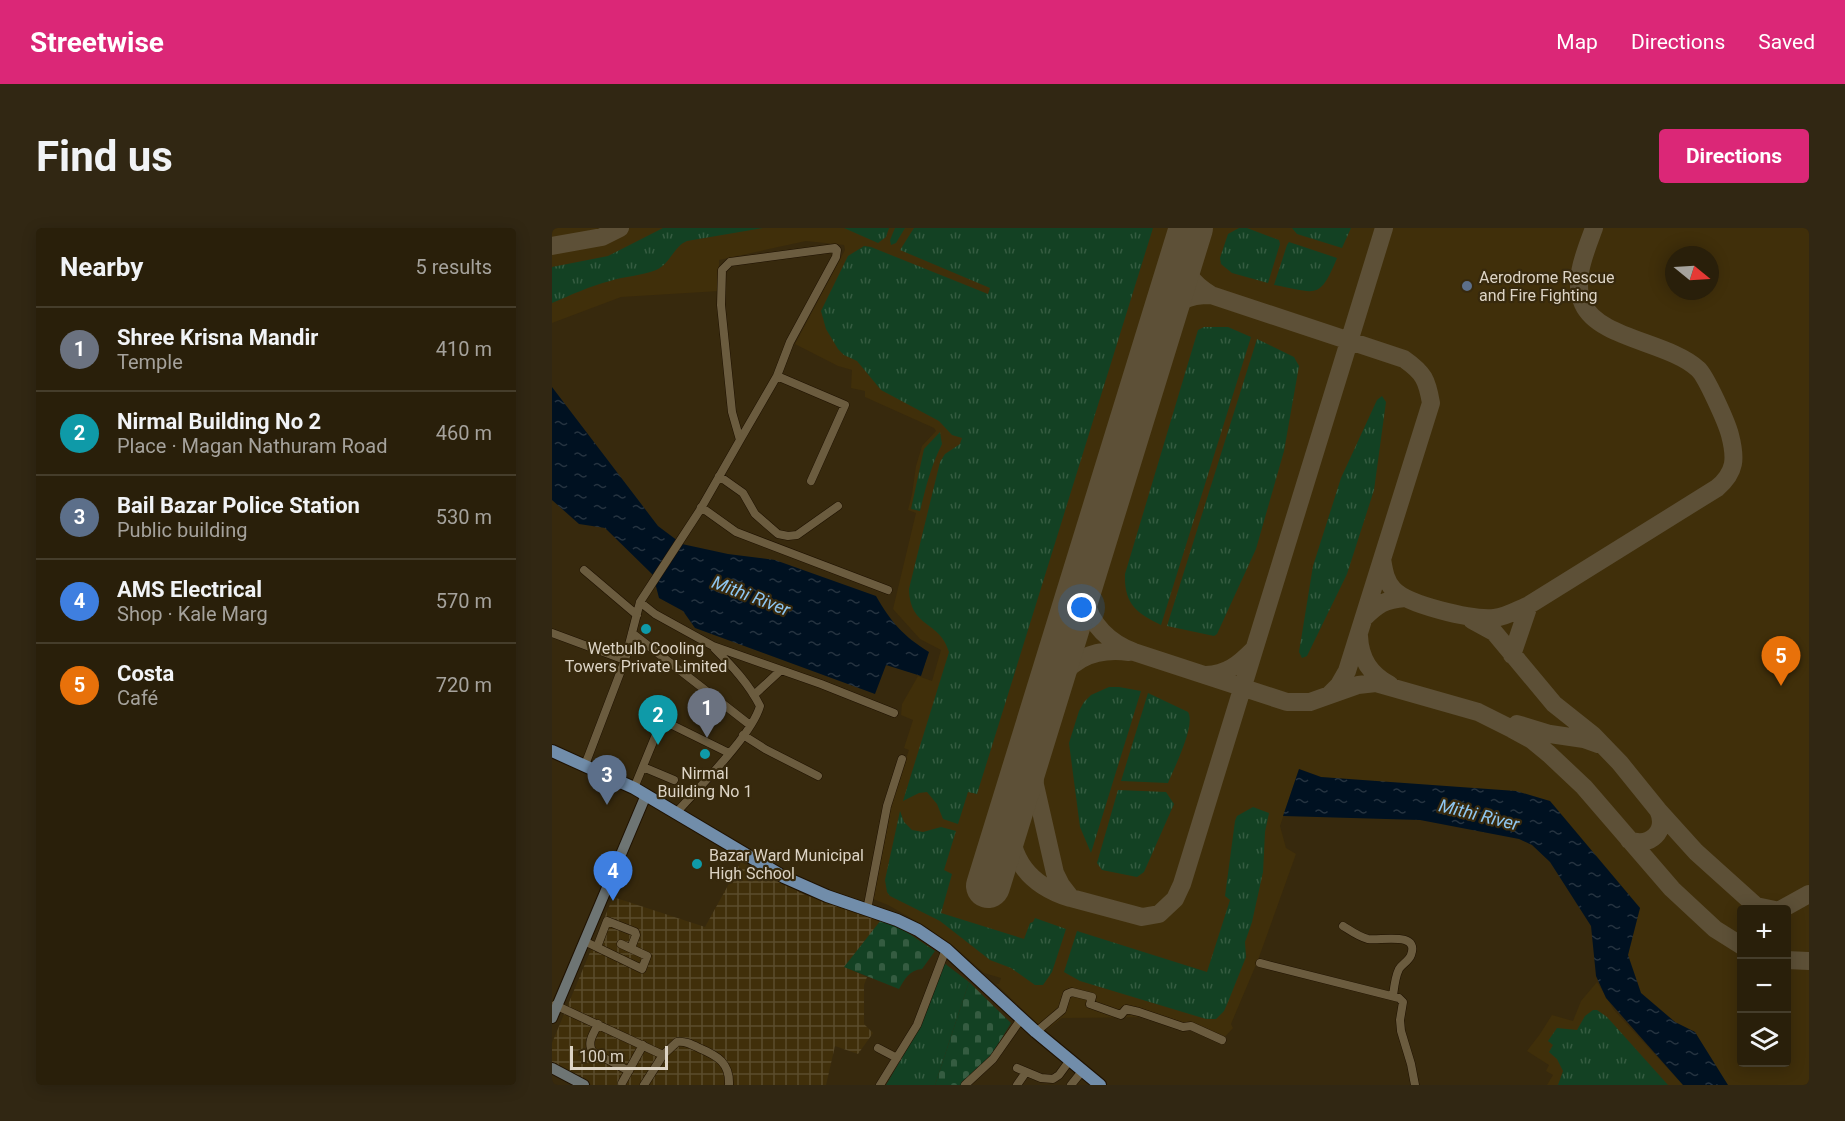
<!DOCTYPE html>
<html lang="en">
<head>
<meta charset="utf-8">
<style>
	body { margin:0; font-family:Roboto,sans-serif; background:#312713; color:#f1f3f6 }
	.controls { position:absolute; right:18px; bottom:18px; display:grid; overflow:hidden; border-radius:6px; box-shadow:0 3px 15px #0003 }
	.controls button { width:54px; height:54px; display:grid; place-items:center; padding:0; border:0; border-bottom:2px solid #453d2b; background:#291f0a; color:#f1f3f6; font:30px sans-serif }
	.compass { position:absolute; left:1113px; top:18px; width:54px; height:54px; border-radius:50%; background:#291f0a; box-shadow:0 3px 15px #0003; rotate:108deg }
	.scale { position:absolute; left:18px; bottom:15px; width:98px; box-sizing:border-box; padding-left:6px; border:3px solid #ddd4c5; border-top:0; font-size:16px; line-height:21px; white-space:nowrap; color:#ddd4c5; -webkit-text-stroke:4px #37290d; paint-order:stroke }
	.you { position:absolute; left:530px; top:380px; width:21px; height:21px; margin:-15px; border:4px solid #fff; border-radius:50%; background:#1a73e8; box-shadow:0 0 0 9px #1a73e833 }
	.badge { display:grid; place-items:center; width:39px; height:39px; border-radius:50%; background:#db2777; color:#fff; font-size:20px; font-weight:700 }
	.pin { position:absolute; translate:-50% -50px; filter:drop-shadow(0 2px 3px #0008) }
	.pin::after { content:''; position:absolute; top:32px; width:21px; height:18px; background:inherit; clip-path:polygon(0 0,100% 0,50% 100%) }
	.list { margin:0; padding:0; list-style:none }
	h2 { display:flex; justify-content:space-between; align-items:center; height:78px; margin:0; padding:0 24px; font-size:26px }
	h2 small { font-size:20px; font-weight:400; color:#a5a29c }
	.list li { display:grid; grid-template-columns:39px 1fr auto; gap:18px; align-items:center; box-sizing:border-box; height:84px; padding:0 24px; border-top:2px solid #453d2b }
	.list b { display:block; font-size:22px; white-space:nowrap }
	.list p { margin:0; font-size:20px; white-space:nowrap; color:#a5a29c }
	.list em { font-size:20px; font-style:normal; color:#a5a29c }
	.icon { flex:none; width:33px; height:33px; fill:none; stroke:currentColor; stroke-width:2; stroke-linecap:round; stroke-linejoin:round }
	.map { position:relative; flex:none; width:1257px; height:857px; overflow:hidden; border-radius:6px }
	header { display:flex; align-items:center; gap:36px; box-sizing:border-box; height:84px; padding:0 30px; background:#db2777; color:#fff }
	header strong { font-size:28px }
	nav { display:flex; gap:33px; margin-inline-start:auto; font-size:21px }
	.intro { display:flex; align-items:center; justify-content:space-between; box-sizing:border-box; height:144px; padding:0 36px }
	h1 { margin:0; font-size:42px }
	.button { padding:15px 27px; border-radius:6px; background:#db2777; color:#fff; font-size:21px; font-weight:700 }
	main { display:flex; gap:36px; padding:0 36px }
	aside { flex:1; background:#291f0a; border-radius:6px; box-shadow:0 3px 15px #0003 }
	.map>svg:first-child { display:block }
</style>
</head>
<body>
<header>
<strong>Streetwise</strong>
<nav><a>Map</a><a>Directions</a><a>Saved</a></nav>
</header>
<div class="intro"><h1>Find us</h1><a class="button">Directions</a></div>
<main>
<aside>
<h2>Nearby<small>5 results</small></h2>
<ul class="list">
<li><span class="badge" style="background:#6b7280">1</span><div><b>Shree Krisna Mandir</b><p>Temple</p></div><em>410 m</em></li>
<li><span class="badge" style="background:#0f9aa8">2</span><div><b>Nirmal Building No 2</b><p>Place · Magan Nathuram Road</p></div><em>460 m</em></li>
<li><span class="badge" style="background:#5c6f8a">3</span><div><b>Bail Bazar Police Station</b><p>Public building</p></div><em>530 m</em></li>
<li><span class="badge" style="background:#3f7fe0">4</span><div><b>AMS Electrical</b><p>Shop · Kale Marg</p></div><em>570 m</em></li>
<li><span class="badge" style="background:#e8710a">5</span><div><b>Costa</b><p>Café</p></div><em>720 m</em></li>
</ul>
</aside>
<div class="map">
<svg width="1257" height="857" viewBox="0 0 1257 857">
	<defs>
		<pattern id="industrial-grid" width="8" height="8" patternUnits="userSpaceOnUse" patternTransform="scale(1.5)"><rect width="8" height="8" fill="#402f0a"/><path d="M0 4h8M4 0v8" fill="none" stroke="#5b4c2c"/></pattern>
		<pattern id="grass-tufts" width="24" height="20" patternUnits="userSpaceOnUse" patternTransform="scale(1.5)"><rect width="24" height="20" fill="#134123"/><path d="M3 7l-1-3M5 7V3M7 7l1-3M15 17l-1-3M17 17v-4M19 17l1-3" fill="none" stroke="#355c41"/></pattern>
		<pattern id="cemetery-stones" width="16" height="16" patternUnits="userSpaceOnUse" patternTransform="scale(1.5)"><rect width="16" height="16" fill="#134123"/><path d="M2 7V4a2 2 0 0 1 4 0v3zM10 15v-3a2 2 0 0 1 4 0v3z" fill="#355c41"/></pattern>
		<pattern id="water-ripples" width="26" height="14" patternUnits="userSpaceOnUse" patternTransform="scale(1.5)"><rect width="26" height="14" fill="#001121"/><path d="M2 4q2-2 4 0t4 0M15 11q2-2 4 0t4 0" fill="none" stroke="#253340"/></pattern>
	</defs>
	<rect width="100%" height="100%" fill="#37290d"/>
	<path fill="#402f0a" fill-rule="evenodd" d="M0,0H1257V857H1170L1143,804L1123,794L1089,765L1076,727L1088,680L998,573L769,549L747,541L728,598L734,620L744,626L706,732L679,796L681,800L671,811L641,795L631,797L611,789L510,790L493,803L444,756H447L449,750L432,745L406,722L371,697L336,677L321,671L338,586L336,581L357,522L352,520L361,492L349,487L350,476L366,448L380,453L389,422L368,411L341,381L364,285L356,282L360,266L364,238L370,218L384,203L382,200L313,169V163L299,160L300,142L286,138L243,116L293,22L292,17L254,13L167,32V63L69,69L0,95ZM1122,27H1158V63H1122ZM1190,682H1234V834H1190Z
		M1045,754L1062,782L1131,857H995L1001,847L994,843L997,837L975,823L988,806L1000,787L1021,793L1029,773Z"/>
	<path fill="url(#industrial-grid)" d="M189,634L253,667L329,692L293,739L315,749L312,757V796L321,805L306,826L283,818L274,857H39L0,834V815L61,669L153,699Z"/>
	<path fill="url(#grass-tufts)" d="M111,0H211L135,13C122,18 118,36 104,42C89,48 73,48 58,53C38,58 19,67 0,75V39L56,28Z
		M292,0H337L334,9L326,15Z
		M343,0H353L344,15L339,17L338,12Z
		M362,0H601L425,566L416,564L406,596L391,591L385,576L375,564L367,565L351,573L397,424C388,392 358,401 357,361L388,234L393,226L408,216L410,210L400,207L387,193L329,162L305,133L292,127L286,121L274,101L269,83L296,28L312,18L319,19L436,66L438,60L348,22Z
		M687,0H695L727,12L728,16L716,55L680,45L669,36L668,30L676,6Z
		M740,0H799L790,20L745,6Z
		M737,14L785,30C767,74 764,64 722,57L735,17Z
		M652,99H676L699,109L609,397C584,385 572,376 573,346L646,102Z
		M705,111L742,129L747,138L732,223L704,321L665,406L662,408L615,398Z
		M830,168L834,174L822,262L795,346L755,428L750,430L747,424L761,338L789,250L825,172Z
		M388,204L390,216C379,238 374,258 368,283L359,281L372,221Z
		M557,459H567L589,463L539,625L528,599L517,515L527,483L532,474L539,467Z
		M596,465L636,484C644,497 622,540 616,555L569,553Z
		M566,562L614,564L622,576L592,644L585,649L550,642L545,635Z
		M701,579L717,585L713,604L711,644L700,694L693,714L694,729L676,774L672,783L664,791H654L528,753L512,744L525,703L655,744L678,672L673,668L683,593L685,588Z
		M348,583L352,594L360,602L371,604L389,599L404,603L392,642L400,646L389,685L472,711L478,695L481,694L483,690L514,701L500,744L491,757H483L459,740L438,732L388,693L338,668L335,664L333,652Z
		M392,735L417,754L383,857H334L370,795Z
		M1041,782H1045L1055,789L1116,857H1006L1011,843L1005,831L997,824L1001,817L996,813L1005,800L1025,802L1033,788Z"/>
	<path fill="url(#cemetery-stones)" d="M329,692L347,699L383,723L370,741C357,742 353,751 347,761L292,739Z
		M417,754L459,795L440,826L410,857H383Z"/>
	<path fill="url(#water-ripples)" d="M0,159L106,298L130,316L176,326L223,332L324,368C339,394 351,408 377,424L369,448L334,437L323,466L143,400L131,383L107,370L101,347L53,300L27,296L0,272Z
		M747,541L769,549L964,563L998,573L1088,680L1076,727L1089,765L1123,794L1143,804L1176,857H1131L1054,770L1044,748L1039,698L998,634L980,617L967,611L868,592L731,588Z"/>
	<g fill="none" stroke-linecap="round" stroke-linejoin="round">
		<path stroke="#5d5037" stroke-width="18" d="M0,18L50,9L68,0
			M632,21C633,45 638,54 659,67L852,131C872,145 875,152 879,175L795,443L787,457L777,467
			M610,93C626,73 633,67 659,67
			M830,331C832,342 833,352 841,361C855,377 920,392 942,390C954,389 967,381 977,377L1165,260C1184,244 1184,230 1178,207C1175,195 1154,148 1146,141C1117,114 1047,111 1031,76C1020,53 1034,22 1042,0
			M533,341C533,350 531,361 533,370C538,397 558,415 582,424L735,474H758L806,457L824,455L926,484L960,501L980,512L997,526L1032,559L1120,661L1163,701L1190,718
			M812,390C826,376 832,372 853,370
			M920,392L942,404L1002,476L1041,507L1068,535L1106,582L1144,624L1204,678L1223,682
			M807,408C808,431 818,446 838,457
			M960,427L977,377
			M654,447C675,446 686,437 701,422
			M495,466C516,434 538,419 577,424
			M965,496L998,506L1032,511L1046,516
			M481,511L483,557L503,645L509,657L519,670L590,689L607,686L623,671L630,656L832,0
			M457,589C458,632 477,657 518,670
			M1077,612C1098,620 1116,603 1106,582
			M1228,682L1257,666
			M1234,732L1257,733"/>
		<path stroke="#5d5037" stroke-width="44" d="M436,658L639,0"/>
		<g stroke="#1e1100" stroke-width="9">
			<path id="street" d="M225,148L293,177L259,253
				M167,248L191,265L203,286L226,306L236,308L245,307L286,278
				M149,279L184,304L336,362
				M32,342L85,387
				M88,374L103,386L161,418L269,456L342,485
				M0,405L73,432
				M80,405L198,497
				M202,467L229,442
				M191,507L213,521L266,548
				M33,537L73,432L88,374L148,282L188,212L180,184L169,77L170,42L178,34L283,20L285,22L284,29L238,114L225,148L188,212
				M91,539L122,552
				M82,560L110,492L177,525
				M125,584C147,559 200,507 208,478C197,456 180,438 163,421
				M315,682L335,578L350,531
				M791,698C799,703 807,709 816,711C828,713 868,703 859,727C857,733 850,736 847,741C843,749 842,760 841,768
				M32,713L90,741L95,728L69,716
				M45,719L55,693L83,704L84,707L79,720
				M708,735L847,770L851,774L848,792L849,803L859,836L863,857
				M3,777L111,827L125,814C133,813 139,816 147,820C166,828 178,835 177,857
				M46,796C42,805 34,815 41,824L77,843
				M484,804L510,782L515,766L520,764L540,769L538,776L569,787L574,781L587,784L631,799L639,798L670,812
				M326,820L345,830
				M465,840L489,850L501,851L507,847L518,832
				M70,855L91,817
				M92,857L111,827
				M328,857L365,797L394,721
				M413,857L441,831L469,791
				M465,857L474,844
				M519,857L531,842"/>
		</g>
		<g stroke="#1e1100" stroke-width="12">
			<path id="secondary" d="M0,790L94,567
				M0,840L32,857"/>
		</g>
		<g stroke="#1e1100" stroke-width="14">
			<path id="primary" d="M0,523L82,560L232,649L275,668L345,692L366,702L394,721L484,804L548,857"/>
		</g>
		<use href="#street" stroke="#6b5c3f" stroke-width="8"/>
		<use href="#secondary" stroke="#6e7574" stroke-width="10"/>
		<use href="#primary" stroke="#718daa" stroke-width="12"/>
	</g>
	<circle fill="#5c6f8a" stroke="#37290d" stroke-width="2" cx="915" cy="58" r="6"/>
	<g fill="#0f9aa8" stroke="#37290d" stroke-width="2">
		<circle cx="94" cy="401" r="6"/>
		<circle cx="153" cy="526" r="6"/>
		<circle cx="145" cy="636" r="6"/>
	</g>
	<g text-anchor="middle" stroke-width="4.5" stroke-linejoin="round" paint-order="stroke">
		<g font-size="16" fill="#ddd4c5" stroke="#37290d" text-anchor="start">
			<text x="927" y="55">Aerodrome Rescue<tspan x="927" dy="18">and Fire Fighting</tspan></text>
			<text x="94" y="426" text-anchor="middle">Wetbulb Cooling<tspan x="94" dy="18">Towers Private Limited</tspan></text>
			<text x="153" y="551" text-anchor="middle">Nirmal<tspan x="153" dy="18">Building No 1</tspan></text>
			<text x="157" y="633">Bazar Ward Municipal<tspan x="157" dy="18">High School</tspan></text>
		</g>
		<g font-size="18" font-style="italic" fill="#8ec6f1" stroke="#37290d">
			<text transform="translate(199 368) rotate(21)" y="6">Mithi River</text>
			<text transform="translate(927 587) rotate(14)" y="6">Mithi River</text>
		</g>
	</g>
</svg>
<div class="controls">
<button>+</button>
<button>−</button>
<button><svg class="icon" aria-label="layers" viewBox="0 0 24 24"><path d="M12 4l9 5-9 5-9-5zM3 14l9 5 9-5"/></svg></button>
</div>
<svg class="compass" viewBox="-18 -18 36 36"><path d="M0-13l5 13h-10z" fill="#e53935"/><path d="M0 13l5-13h-10z" fill="#a5a29c"/></svg>
<div class="scale">100 m</div>
<div class="you"></div>
<div class="pin badge" style="left:155px;top:510px;background:#6b7280">1</div>
<div class="pin badge" style="left:106px;top:517px;background:#0f9aa8">2</div>
<div class="pin badge" style="left:55px;top:577px;background:#5c6f8a">3</div>
<div class="pin badge" style="left:61px;top:673px;background:#3f7fe0">4</div>
<div class="pin badge" style="left:1229px;top:458px;background:#e8710a">5</div>
</div>
</main>
</body>
</html>
